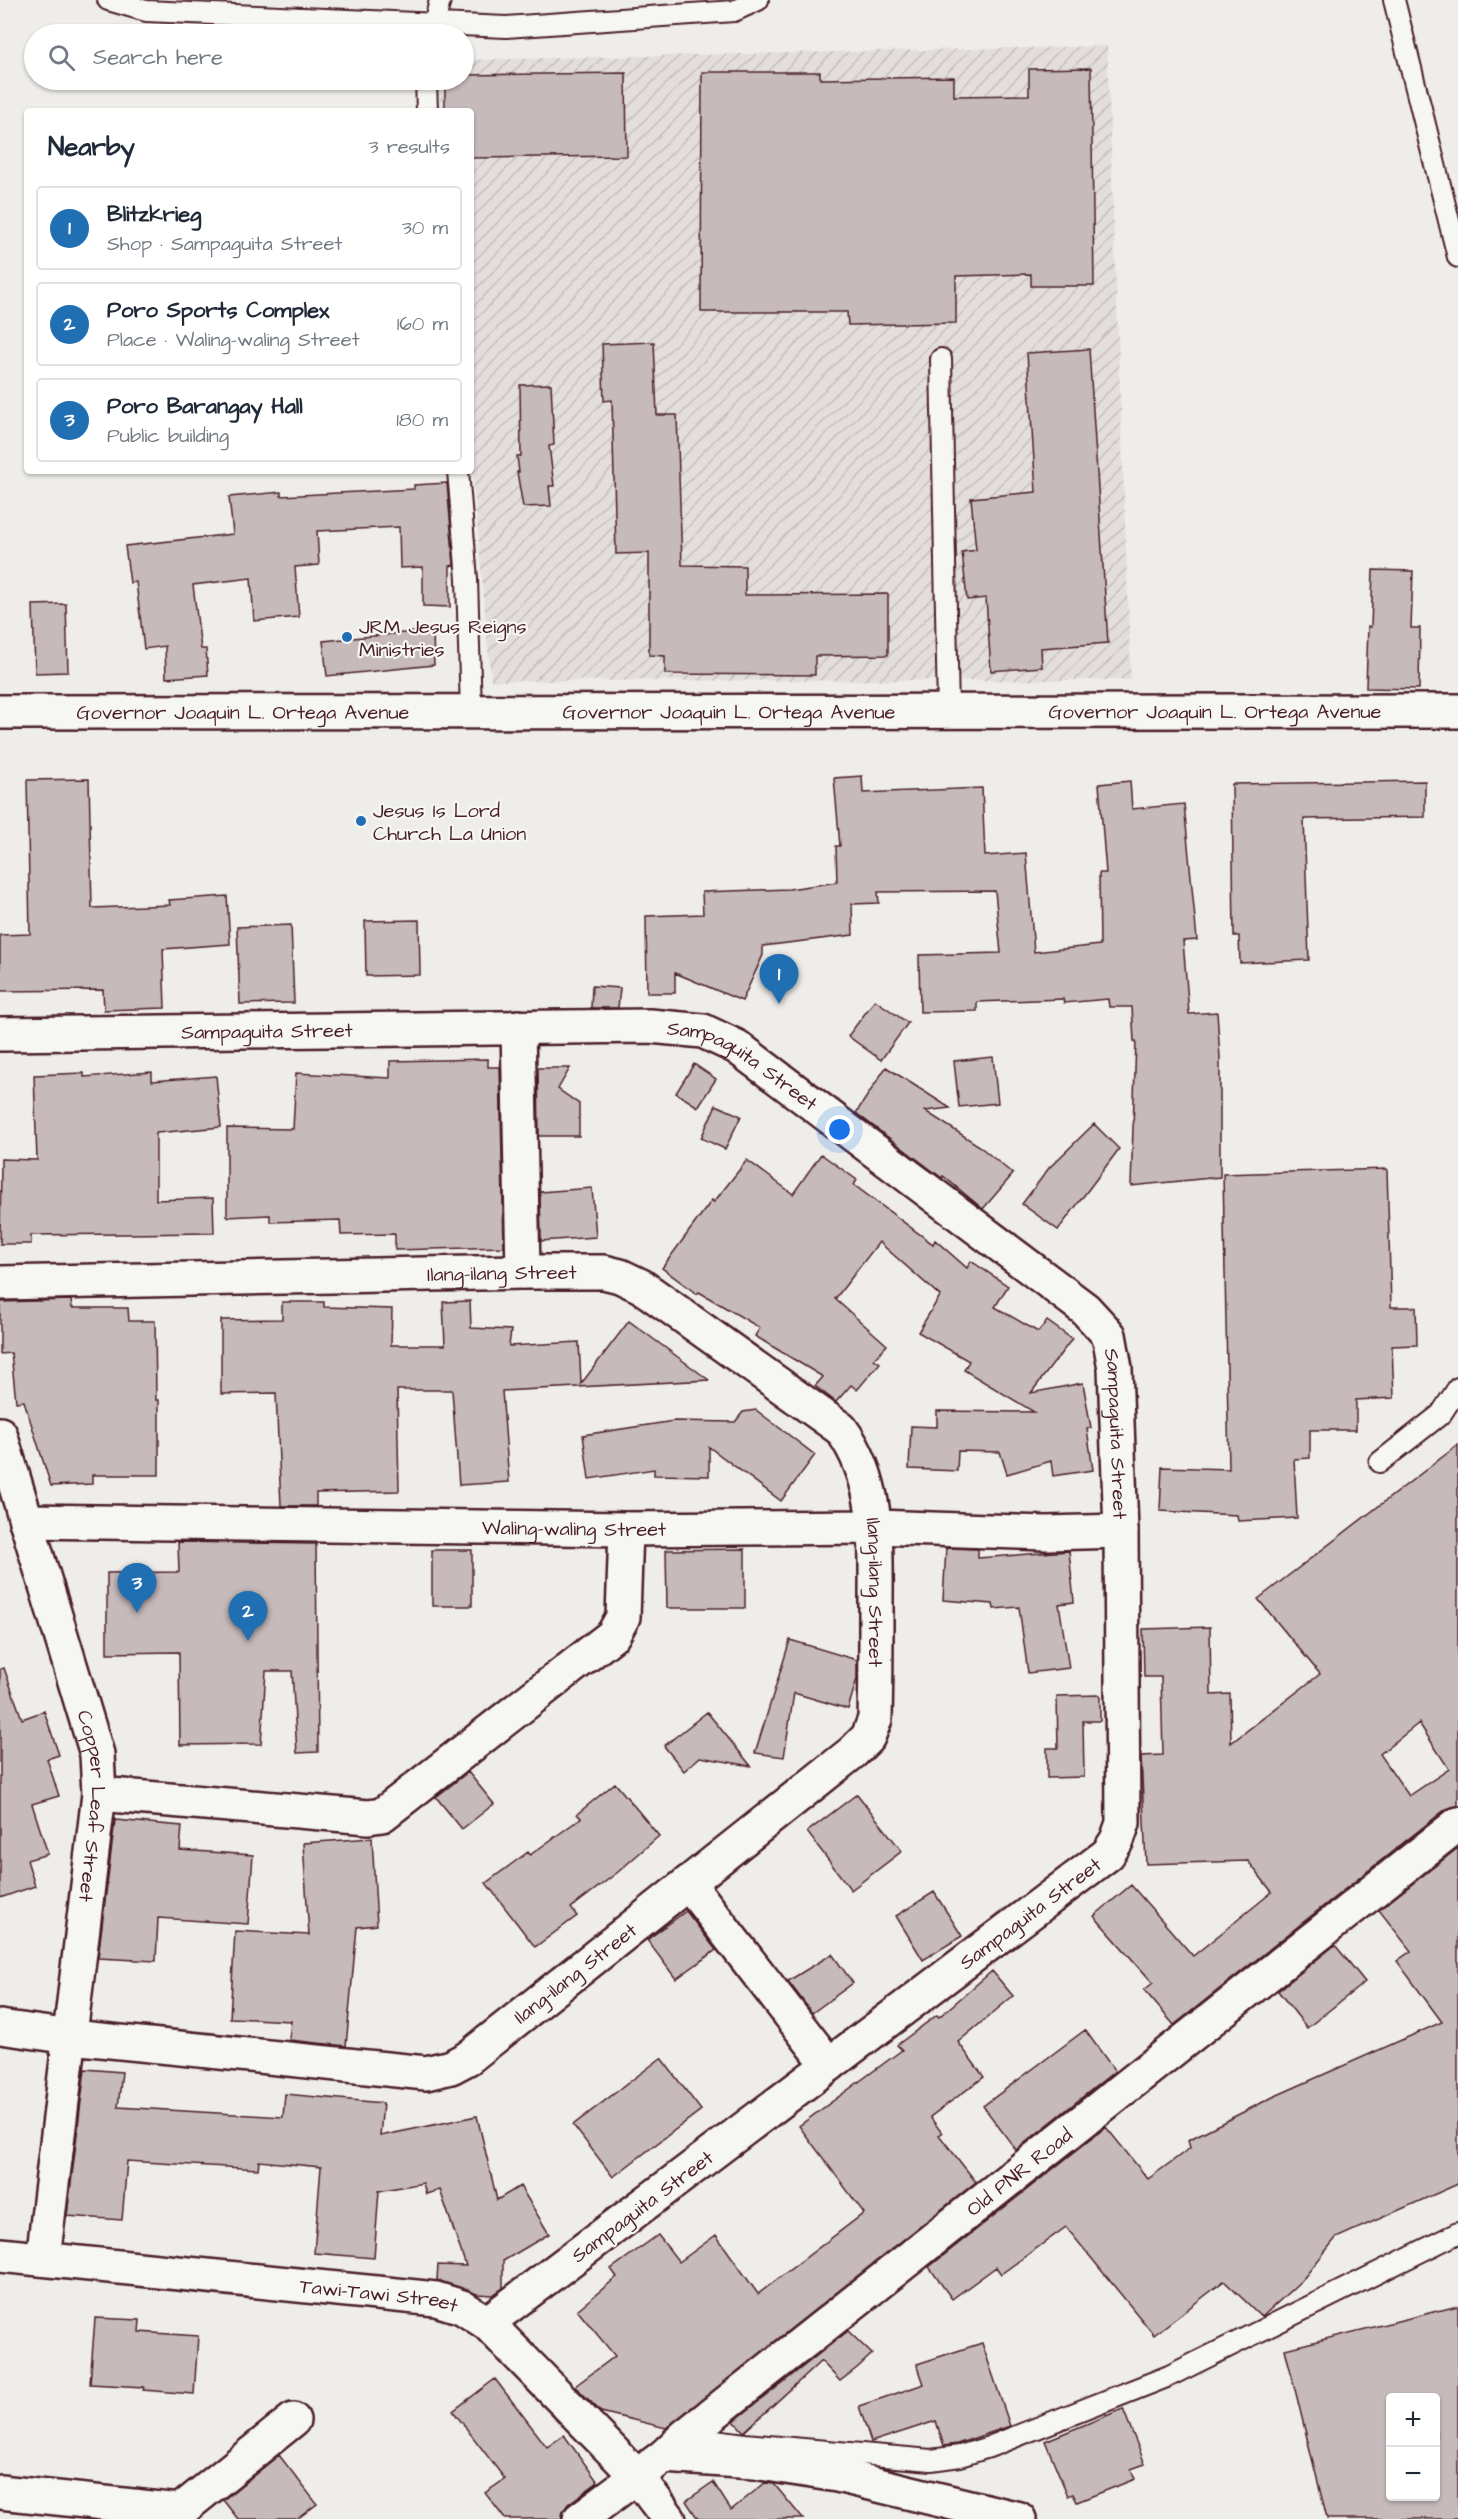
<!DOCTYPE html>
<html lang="en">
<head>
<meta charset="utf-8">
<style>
	body { margin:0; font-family:"Architects Daughter",sans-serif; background:#f2f2f3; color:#1f2937 }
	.controls { position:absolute; right:18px; bottom:18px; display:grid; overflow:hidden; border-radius:6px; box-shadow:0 2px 4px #0004 }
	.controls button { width:54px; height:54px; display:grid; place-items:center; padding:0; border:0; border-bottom:2px solid #e0e1e3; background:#fff; color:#1f2937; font:30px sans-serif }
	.you { position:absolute; left:840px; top:1130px; width:21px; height:21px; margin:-15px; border:4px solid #fff; border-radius:50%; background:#1a73e8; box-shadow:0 0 0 9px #1a73e833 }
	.badge { display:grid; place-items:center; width:39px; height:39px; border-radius:50%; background:#1f6fb2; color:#fff; font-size:20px; font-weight:700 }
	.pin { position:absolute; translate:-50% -50px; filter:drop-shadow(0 2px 3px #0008) }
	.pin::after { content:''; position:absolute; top:32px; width:21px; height:18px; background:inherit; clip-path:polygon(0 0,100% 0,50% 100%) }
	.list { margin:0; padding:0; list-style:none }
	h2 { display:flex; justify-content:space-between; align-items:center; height:78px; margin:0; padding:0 24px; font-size:26px }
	h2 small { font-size:20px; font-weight:400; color:#747a83 }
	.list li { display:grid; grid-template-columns:39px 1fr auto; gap:18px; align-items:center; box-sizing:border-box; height:84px; margin:0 12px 12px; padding:0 12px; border:2px solid #e0e1e3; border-radius:6px }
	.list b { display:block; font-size:22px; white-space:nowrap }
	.list p { margin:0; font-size:20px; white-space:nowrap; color:#747a83 }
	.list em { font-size:20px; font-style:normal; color:#747a83 }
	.icon { flex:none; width:33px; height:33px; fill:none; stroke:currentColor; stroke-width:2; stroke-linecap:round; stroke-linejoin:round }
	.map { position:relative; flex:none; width:1458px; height:2519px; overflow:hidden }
	.search { position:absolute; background:#fff; box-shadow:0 2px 4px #0004; left:24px; top:24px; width:450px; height:66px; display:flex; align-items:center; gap:15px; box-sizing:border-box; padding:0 21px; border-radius:33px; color:#747a83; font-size:22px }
	.panel { position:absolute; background:#fff; box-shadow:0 2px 4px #0004; left:24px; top:108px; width:450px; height:366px; border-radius:6px }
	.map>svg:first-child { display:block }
</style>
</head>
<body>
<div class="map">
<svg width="1458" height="2519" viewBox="0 0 1458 2519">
	<defs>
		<pattern id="industrial-furrows" width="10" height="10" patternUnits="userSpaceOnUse" patternTransform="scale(1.5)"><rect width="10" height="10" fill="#e3dedc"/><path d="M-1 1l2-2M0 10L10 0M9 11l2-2" fill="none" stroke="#c4bebd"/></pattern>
	</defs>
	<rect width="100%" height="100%" fill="#efedea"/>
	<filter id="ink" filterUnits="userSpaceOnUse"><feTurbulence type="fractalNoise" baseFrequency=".0167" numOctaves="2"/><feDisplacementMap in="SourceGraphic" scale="12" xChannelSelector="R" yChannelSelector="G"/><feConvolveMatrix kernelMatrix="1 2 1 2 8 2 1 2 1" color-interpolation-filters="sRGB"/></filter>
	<g filter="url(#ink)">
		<path fill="url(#industrial-furrows)" d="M1107,46L1131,680L491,681L471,455V111H441L438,80H464V60Z"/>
		<path fill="#c6babb" stroke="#4a1f2b" stroke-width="1.5" fill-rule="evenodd" d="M1091,68L1094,286H1031V274L956,276V323L848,325L847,312H701L702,72H820V79L954,77V96L1029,95V69Z
			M626,73L627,156L471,158V111H445V80H464V75Z
			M654,342L657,415H677L682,565L745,566V595L888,594V655L815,656V675L665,674V656L649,655V553L616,554L612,400L604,401L602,344Z
			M1089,349L1108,643L1041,648L1042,667L991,671L986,598L967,600L962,552L976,550L971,498L1036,492L1027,353Z
			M551,384L554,445L549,446L554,486H549L551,506L523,507L517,472H519L517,456H521L520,385Z
			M447,483L454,565L450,566V607L423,606V567L400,568L399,527L317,531L319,565L295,567L299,617L254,621L251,578L193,585L201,649H206L208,675L166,678L165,646L144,649L136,582L130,583L125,546L233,534L229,497L281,492V496L414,489V485Z
			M1373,570L1413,571L1411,628H1420L1419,689L1366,688L1368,626L1371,627Z
			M66,604L68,672L35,673L33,605Z
			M433,630L434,665L327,676L323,641Z
			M862,776L863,793L982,788L985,856L1026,853L1034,952L1100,945L1099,873H1106L1099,784L1130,781L1132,809L1184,804L1197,940L1183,941L1189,1014L1217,1012L1220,1058V1177L1131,1186L1136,1041H1134L1132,1007H1109L1108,999L1064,1003L1063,999L977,1002V1011L920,1012L919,955L1001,953L995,891L878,892L879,903L852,904L853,935L763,946V955L742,1001L675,973V993H647L646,916L703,914L702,892L789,889L837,882L836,846H840L834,778Z
			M89,779L92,908L170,905L169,900L227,896L230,944L163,949L165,1008L104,1010L103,990L0,991V935L30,934L27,780Z
			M1425,781V817L1304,819L1309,960L1240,963L1239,936H1234L1232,784Z
			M419,920L420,975L366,976L365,921Z
			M291,925L294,1003L240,1004L237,927Z
			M592,986L620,988L618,1008H591Z
			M875,1000L908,1023L881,1060L848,1036Z
			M993,1057L998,1103L959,1107L954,1061Z
			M488,1059V1067H500L504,1247L395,1250V1234L341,1235L340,1220L270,1222V1215L227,1217V1128L293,1129L296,1073L390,1078V1061Z
			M694,1064L716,1079L698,1107L676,1093Z
			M886,1067L950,1108L925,1111L978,1145L1013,1174L983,1209L943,1176L942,1178L856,1113Z
			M538,1068H570L558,1089L579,1104V1136H539Z
			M152,1072V1081L216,1076L221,1127L156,1133V1200L213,1198L214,1233L31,1235V1244H0L1,1159L37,1160L34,1075L84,1073V1077Z
			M716,1105L741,1116L725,1149L701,1138Z
			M1094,1124L1119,1149L1058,1230L1022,1204L1049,1168Z
			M821,1154L857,1180L854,1185L933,1244L935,1240L967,1268L971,1261L1008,1286L995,1307L1038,1332L1047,1321L1072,1339L1031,1393L1083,1383L1091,1428L1087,1429L1093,1470L1053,1476L1051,1461L1007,1474L1000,1452L958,1451L957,1471L909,1469L911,1426L937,1427V1411L1034,1412L964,1370L969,1361L918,1332L940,1296L879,1242L835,1299L887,1345L874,1359L880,1363L857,1390L851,1385L836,1402L815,1386L823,1377L755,1336L760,1328L699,1292L697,1294L662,1268L712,1200L714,1202L747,1160L793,1194Z
			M1387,1169L1391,1307H1416L1417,1345L1392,1346L1394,1398L1356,1400V1430H1310V1458L1294,1459L1297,1518L1238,1521L1237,1515L1160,1511L1162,1467L1229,1469L1223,1174Z
			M592,1188L596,1237L541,1241L540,1192Z
			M71,1300L72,1308H128L129,1321H155L156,1400H159V1475H92V1484L51,1486L24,1401L16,1402L11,1353L0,1354V1302Z
			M470,1301L471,1328L511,1330L509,1346L579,1342L581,1384L629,1321L709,1380L502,1391L509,1482L459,1485L452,1390H397L399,1491L316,1493V1506H281L276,1393L221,1394V1320L282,1319V1302H324V1307L392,1309L391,1345H445L443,1302Z
			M756,1410L815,1455L781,1501L709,1447V1476L654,1475V1469L589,1479L583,1435L674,1421L735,1422L743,1412Z
			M1458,1445V1806L1446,1809L1174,2025L1144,1990L1153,1983L1094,1916L1131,1885L1193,1956L1272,1892L1248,1861L1146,1864L1141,1756L1163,1755L1161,1677H1144L1143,1629L1210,1627L1211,1695L1230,1694L1231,1743L1320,1674L1258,1599ZM1419,1723L1449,1769L1409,1796L1380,1754Z
			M178,1542L316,1544L318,1752L297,1753L292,1671H266L261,1744L180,1745L179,1652L107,1653V1573L179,1572Z
			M946,1548L978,1549V1558L1069,1551L1074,1602L1059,1604L1069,1668L1028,1673L1019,1607L994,1609L993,1604L943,1600Z
			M745,1549V1608H667L666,1550Z
			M432,1550H472V1606H432Z
			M790,1640L857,1660V1679L848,1709L794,1693L784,1757L755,1753Z
			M4,1668L22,1719L44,1711L59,1755L47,1759L59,1796L32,1804L48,1854L27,1860L35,1886L0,1898V1669Z
			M1100,1695V1721H1083L1084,1777L1047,1778V1748H1058L1057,1696Z
			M707,1712L751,1766L700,1757L684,1771L664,1746Z
			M468,1772L494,1804L462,1829L436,1797Z
			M615,1783L659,1836L618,1872L571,1908L577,1916L535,1947L486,1883L528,1852L530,1855L581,1818L577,1814Z
			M857,1794L902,1851L851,1890L807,1832Z
			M115,1820L182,1826L180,1850L253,1855L248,1924L158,1918L156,1961L98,1958Z
			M372,1838L377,1925L357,1927L346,2046L289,2040L291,2021L230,2018L235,1931L309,1935L303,1843Z
			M1458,1848V2184L1336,2238L1303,2279L1262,2317L1224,2281L1154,2335L1066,2227L1001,2274L996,2267L952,2299L929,2267L1106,2127L1148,2179L1190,2148L1188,2140L1273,2097L1442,2022L1397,1961L1411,1951L1379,1910Z
			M934,1892L962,1936L923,1960L896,1916Z
			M686,1911L716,1950L676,1979L647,1940Z
			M1335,1945L1365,1982L1307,2028L1278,1991Z
			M832,1954L853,1983L812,2013L788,1981Z
			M992,1971L1013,1996L958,2042L984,2077L930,2117L942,2133L939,2135L976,2182L666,2428L601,2412L575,2386L615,2356L577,2310L617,2277L611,2269L658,2235L679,2262L716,2235L758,2294L864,2213L799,2126L902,2050L897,2045L937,2015L939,2017Z
			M1085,2030L1115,2071L1016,2150L983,2106Z
			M661,2058L701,2110L613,2177L573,2125Z
			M85,2069L122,2072L118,2107L283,2117L285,2094L383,2103L380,2136L477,2116L497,2200L520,2186L549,2234L503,2261V2288L493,2295L477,2294L437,2280L438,2265L466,2266L440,2190L426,2194L423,2183L379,2191L374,2258L314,2253L321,2167L259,2161L258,2169L127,2161L122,2220L67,2216Z
			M1458,2306V2519H1327L1285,2349ZM1390,2397H1436V2496H1390Z
			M95,2318L140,2320L139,2332L198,2336L194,2394L143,2390L144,2387L90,2384Z
			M848,2331L872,2354L857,2368L840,2381L821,2361L744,2432L734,2421Z
			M982,2343L1010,2426L957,2444L944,2446L936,2421L871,2442L859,2406L924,2384L917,2364Z
			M495,2379L547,2447L564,2435L598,2482L568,2504L563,2511L562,2519H505L485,2493L505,2479L453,2411Z
			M1123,2409L1145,2464L1131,2469L1135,2479L1077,2502L1073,2494L1068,2496L1045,2441Z
			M279,2455L317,2504L297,2519H238L223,2500Z
			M713,2482L731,2510L765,2483L774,2484L803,2519H698L686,2501Z"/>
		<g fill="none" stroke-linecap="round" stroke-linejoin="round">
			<g stroke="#4a1f2b" stroke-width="24">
				<path id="service" d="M108,0L146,11L506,27L734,11L758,0
					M1394,0L1458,257
					M432,34L440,0
					M426,80L427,111
					M941,359L948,712
					M458,471L467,579L471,712
					M1380,1462L1441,1414L1458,1388
					M685,2436L745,2444L931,2460L960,2456L989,2447L1169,2376L1458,2233"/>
			</g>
			<g stroke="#4a1f2b" stroke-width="38">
				<g id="minor">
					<path d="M518,1027L523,1272"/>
					<path id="s1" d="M0,1034L650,1026L703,1031L737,1047L1085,1309L1109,1335L1115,1368L1121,1531L1123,1823L1117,1840L1108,1854L487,2323"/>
					<path id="s2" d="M0,1283L523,1272H604L620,1276L641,1286L841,1429C880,1482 876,1546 876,1609C876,1645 876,1682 875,1719L868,1737L853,1752L468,2058L451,2067L426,2073L71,2037L0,2027"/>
					<path id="s3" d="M0,1434L97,1754L99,1794L43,2259"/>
					<path id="s4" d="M26,1521L626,1529L876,1527L1046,1533L1121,1531"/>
					<path d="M99,1794L368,1817L382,1815L613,1635L623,1617L626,1529"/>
					<path d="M688,1883L829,2065"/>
					<path id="s5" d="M0,2255L436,2299L462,2307L487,2323L636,2475L669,2519"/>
					<path d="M664,2456L754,2462L837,2475L1019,2519"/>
					<path d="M0,2492L180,2511"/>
					<path d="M170,2519L293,2420"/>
					<path id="s6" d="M580,2519L664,2456L685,2436L1458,1824"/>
				</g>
			</g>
			<g stroke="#4a1f2b" stroke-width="38">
				<g id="tertiary">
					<path id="s7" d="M0,712L1458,711"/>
				</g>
			</g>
			<use href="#service" stroke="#f6f6f2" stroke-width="20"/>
			<use href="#minor" stroke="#f6f6f2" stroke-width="33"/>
			<use href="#tertiary" stroke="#f6f6f2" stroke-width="33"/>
		</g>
	</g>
	<g fill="#1f6fb2" stroke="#f6f6f2" stroke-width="2">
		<circle cx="347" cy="637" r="6"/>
		<circle cx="361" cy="821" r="6"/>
	</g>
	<g text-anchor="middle" stroke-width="4.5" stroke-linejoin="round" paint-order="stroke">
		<g font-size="20" fill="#4a1f2b" stroke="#f6f6f2" text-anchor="start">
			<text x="359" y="633">JRM Jesus Reigns<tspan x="359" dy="23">Ministries</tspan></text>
			<text x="373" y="817">Jesus Is Lord<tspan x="373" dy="23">Church La Union</tspan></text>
		</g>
		<g font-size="20" fill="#4a1f2b" stroke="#f6f6f2">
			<text dy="7" stroke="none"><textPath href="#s7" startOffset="243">Governor Joaquin L. Ortega Avenue</textPath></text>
			<text dy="7" stroke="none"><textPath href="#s7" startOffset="729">Governor Joaquin L. Ortega Avenue</textPath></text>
			<text dy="7" stroke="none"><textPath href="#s7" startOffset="1215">Governor Joaquin L. Ortega Avenue</textPath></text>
			<text dy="7" stroke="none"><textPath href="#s1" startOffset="267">Sampaguita Street</textPath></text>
			<text dy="7" stroke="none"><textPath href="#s1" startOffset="753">Sampaguita Street</textPath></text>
			<text dy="7" stroke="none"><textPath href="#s2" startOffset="502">Ilang-ilang Street</textPath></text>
			<text dy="7" stroke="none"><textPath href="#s1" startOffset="1311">Sampaguita Street</textPath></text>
			<text dy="7" stroke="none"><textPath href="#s4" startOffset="548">Waling-waling Street</textPath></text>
			<text dy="7" stroke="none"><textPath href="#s2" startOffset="1060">Ilang-ilang Street</textPath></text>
			<text dy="7" stroke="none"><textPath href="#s3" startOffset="386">Copper Leaf Street</textPath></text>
			<text transform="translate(1030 1913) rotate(-37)" y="7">Sampaguita Street</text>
			<text transform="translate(575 1973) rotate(-38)" y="7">Ilang-ilang Street</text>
			<text dy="7" stroke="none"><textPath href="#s6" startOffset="560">Old PNR Road</textPath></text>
			<text transform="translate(642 2206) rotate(-37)" y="7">Sampaguita Street</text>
			<text dy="7" stroke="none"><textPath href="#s5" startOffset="381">Tawi-Tawi Street</textPath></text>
		</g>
	</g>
</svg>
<div class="controls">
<button>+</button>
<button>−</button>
</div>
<div class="you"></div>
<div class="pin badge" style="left:779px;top:1004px">1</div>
<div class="pin badge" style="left:248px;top:1641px">2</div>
<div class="pin badge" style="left:137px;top:1613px">3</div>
<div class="search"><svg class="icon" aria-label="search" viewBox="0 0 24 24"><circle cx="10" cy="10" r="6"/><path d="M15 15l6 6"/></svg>Search here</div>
<section class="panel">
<h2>Nearby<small>3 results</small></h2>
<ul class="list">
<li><span class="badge">1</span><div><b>Blitzkrieg</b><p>Shop · Sampaguita Street</p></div><em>30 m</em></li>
<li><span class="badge">2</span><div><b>Poro Sports Complex</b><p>Place · Waling-waling Street</p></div><em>160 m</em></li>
<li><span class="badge">3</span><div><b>Poro Barangay Hall</b><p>Public building</p></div><em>180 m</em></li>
</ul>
</section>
</div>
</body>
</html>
